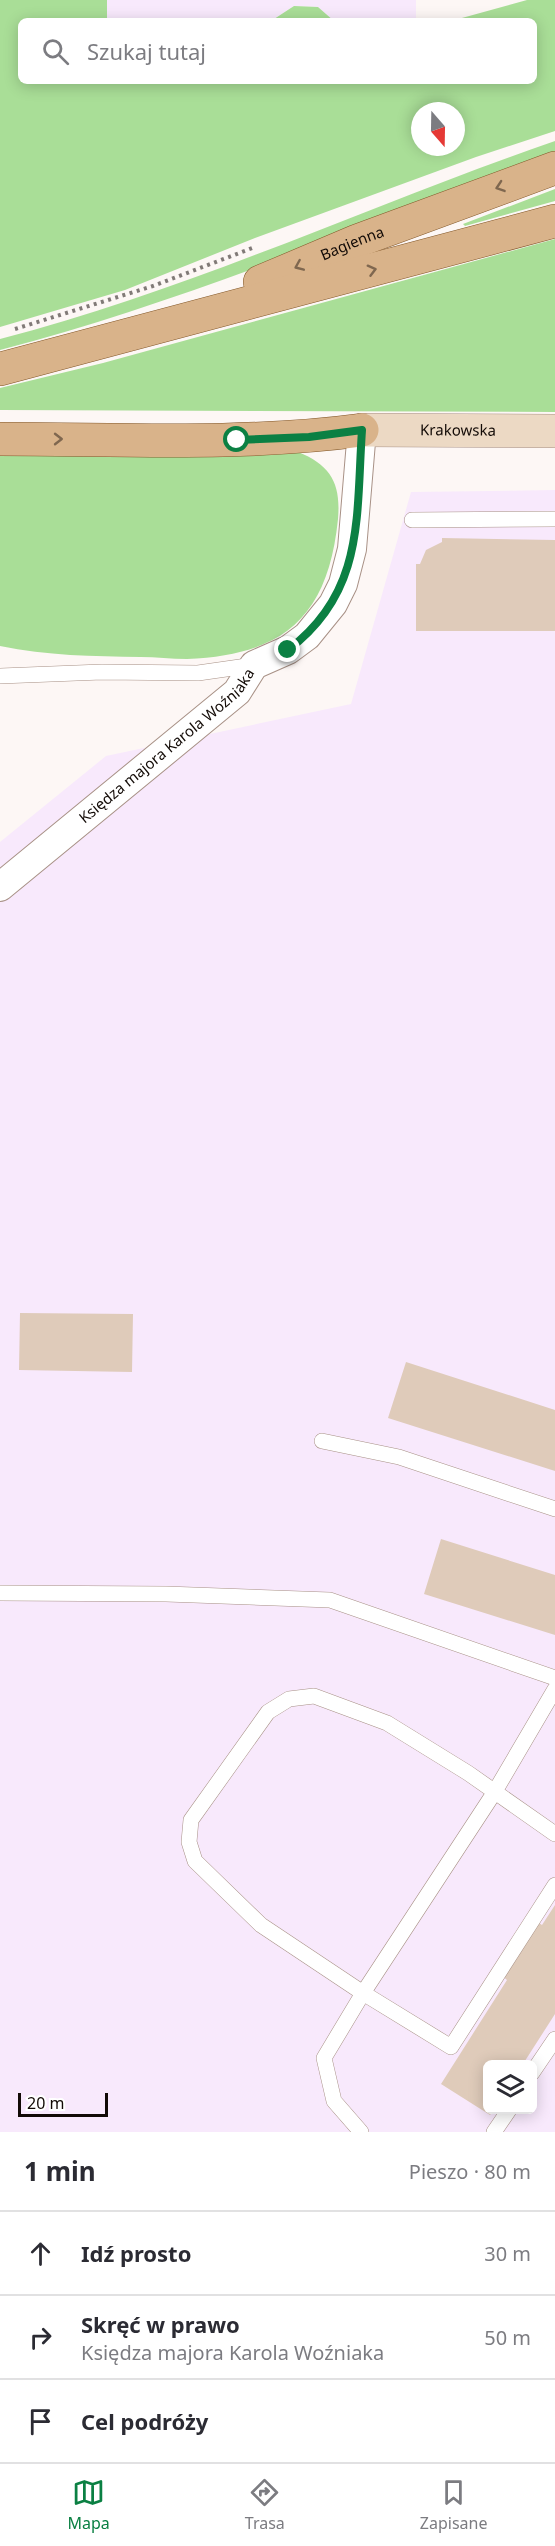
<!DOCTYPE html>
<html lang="pl">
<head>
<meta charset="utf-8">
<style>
	body { margin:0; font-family:"Noto Sans",sans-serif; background:#f7f7f7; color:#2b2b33 }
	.controls { position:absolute; right:18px; bottom:18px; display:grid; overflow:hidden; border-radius:9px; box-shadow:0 3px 15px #0003 }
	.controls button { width:54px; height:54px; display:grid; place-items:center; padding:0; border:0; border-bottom:2px solid #e1e1e2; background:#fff; color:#2b2b33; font:30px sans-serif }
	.compass { position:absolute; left:411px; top:102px; width:54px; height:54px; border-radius:50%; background:#fff; box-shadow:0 3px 15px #0003; rotate:160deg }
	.scale { position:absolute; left:18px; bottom:15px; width:90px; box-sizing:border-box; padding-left:6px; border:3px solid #120a06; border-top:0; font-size:16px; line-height:21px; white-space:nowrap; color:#120a06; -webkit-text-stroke:4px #fff; paint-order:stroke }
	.stop { position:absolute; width:18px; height:18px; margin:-14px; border:4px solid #0b8043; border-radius:50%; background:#fff }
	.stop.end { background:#0b8043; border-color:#fff; box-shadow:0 2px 6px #0008 }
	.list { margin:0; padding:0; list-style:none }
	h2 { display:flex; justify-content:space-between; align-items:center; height:78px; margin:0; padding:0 24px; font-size:26px }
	h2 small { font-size:20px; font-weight:400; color:#7c7c81 }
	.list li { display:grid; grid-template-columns:39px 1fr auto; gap:18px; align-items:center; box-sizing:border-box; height:84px; padding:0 24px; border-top:2px solid #e1e1e2 }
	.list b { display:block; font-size:22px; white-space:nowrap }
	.list p { margin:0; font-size:20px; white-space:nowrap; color:#7c7c81 }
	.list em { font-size:20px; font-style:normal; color:#7c7c81 }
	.icon { flex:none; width:33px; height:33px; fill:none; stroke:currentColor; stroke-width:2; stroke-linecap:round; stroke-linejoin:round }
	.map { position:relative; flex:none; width:555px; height:2132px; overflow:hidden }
	.search { position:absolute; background:#fff; box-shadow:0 3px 15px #0003; left:18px; right:18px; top:18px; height:66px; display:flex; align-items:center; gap:15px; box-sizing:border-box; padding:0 21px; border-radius:9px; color:#7c7c81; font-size:22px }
	.sheet { height:330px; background:#fff }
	nav { display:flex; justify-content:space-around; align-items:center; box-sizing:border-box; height:84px; border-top:2px solid #e1e1e2; background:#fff; font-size:16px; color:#7c7c81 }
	nav a { display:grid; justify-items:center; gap:3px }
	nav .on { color:#0b8043 }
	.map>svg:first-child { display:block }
</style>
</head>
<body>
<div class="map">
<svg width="555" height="2132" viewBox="0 0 555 2132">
	<rect width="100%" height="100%" fill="#fdf7f5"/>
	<path fill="#f8e9fc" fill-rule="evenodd" d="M107,0H416V21H334L318,7L294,6L271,21H107Z
		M555,490V2132H0V842L106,756L351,704L411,492ZM488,2064H532V2110H488Z"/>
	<path fill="#a9de97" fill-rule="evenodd" d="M0,0H107V21H21V81H534V21H451L527,0H555V131L476,157L255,238L125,290L0,327ZM420,111H456V147H420Z
		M294,6L318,7L334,21H271Z
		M555,141V155C371,222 190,300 0,350V339C191,290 369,205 555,141Z
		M555,189V201L465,226L463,224Z
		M555,239V412L0,410V388L103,363Z
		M0,450L298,452C331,465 341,484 338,519C328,617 284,655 187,659C171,659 156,657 141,657C93,656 47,656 0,646Z"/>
	<path fill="#dfcbba" d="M442,538L555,540V631H416V564H420L426,550L442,542Z
		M20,1313L133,1314L132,1372L19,1370Z
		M406,1362L555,1410V1471L388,1418Z
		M441,1539L555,1575V1635L424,1594Z
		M555,1905V2014L523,2064H488V2110H494L490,2115L441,2084L507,1980L500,1974L535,1920L542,1925Z"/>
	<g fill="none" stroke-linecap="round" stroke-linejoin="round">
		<g stroke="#a89186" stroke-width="16">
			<path id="lane" d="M412,520L555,519
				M0,676L102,672L198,673L254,665
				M322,1441L399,1457L555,1509
				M0,1593L166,1594L330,1600L555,1678
				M555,1834L468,1773L387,1723L314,1696L289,1699L268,1712L191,1820L189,1842L195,1861L261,1925L363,1993L451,2047L555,1885
				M532,2073L555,2039
				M361,2132L334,2101L324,2058L363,1993L494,1793L555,1689
				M494,2132L509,2110"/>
		</g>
		<g stroke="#a89186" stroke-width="30">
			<g id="street">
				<path id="s1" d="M0,887L237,692L254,665L288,650L307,636L333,604L343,584L352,549L362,430"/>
			</g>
		</g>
		<g stroke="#a89186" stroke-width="34">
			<g id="secondary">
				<path id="s2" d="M362,430L555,431"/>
			</g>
		</g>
		<g stroke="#825729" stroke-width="34">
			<g id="primary">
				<path id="s3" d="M260,282L357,241L555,168"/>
				<path d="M0,369L555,221"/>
				<path d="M0,439C120,439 242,446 362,430"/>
			</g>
		</g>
		<path stroke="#817a77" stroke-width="4" stroke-dasharray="3 4.5" stroke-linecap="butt" d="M15,329L153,286L255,247"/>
		<use href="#lane" stroke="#fff" stroke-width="15"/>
		<use href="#street" stroke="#fff" stroke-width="28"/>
		<use href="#secondary" stroke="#ecd9c4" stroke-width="33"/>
		<use href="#primary" stroke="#d9b38a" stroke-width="33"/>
	</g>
	<defs><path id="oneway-chevron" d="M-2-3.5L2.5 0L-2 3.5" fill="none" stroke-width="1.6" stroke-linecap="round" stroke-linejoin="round" transform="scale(1.5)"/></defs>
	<g stroke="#7f674f">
		<use href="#oneway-chevron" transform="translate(500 187) rotate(161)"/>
		<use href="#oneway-chevron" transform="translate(299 266) rotate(157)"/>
		<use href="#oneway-chevron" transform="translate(372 270) rotate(-15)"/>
		<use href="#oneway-chevron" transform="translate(58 439)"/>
	</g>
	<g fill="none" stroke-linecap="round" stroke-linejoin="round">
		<path stroke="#0b8043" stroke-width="8" d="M237,440L309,437L362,430C356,517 365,592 288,650"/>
	</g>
	<g text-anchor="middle" stroke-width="4.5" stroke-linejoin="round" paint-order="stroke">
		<g font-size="15" fill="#120a06" stroke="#fff">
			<text dy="5" stroke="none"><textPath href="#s3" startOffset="100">Bagienna</textPath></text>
			<text dy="5" stroke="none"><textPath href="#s2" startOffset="96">Krakowska</textPath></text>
			<text dy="5" stroke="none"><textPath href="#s1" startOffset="219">Księdza majora Karola Woźniaka</textPath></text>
		</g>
	</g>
</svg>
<div class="controls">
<button><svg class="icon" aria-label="layers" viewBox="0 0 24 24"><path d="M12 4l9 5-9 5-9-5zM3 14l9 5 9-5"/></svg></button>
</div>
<svg class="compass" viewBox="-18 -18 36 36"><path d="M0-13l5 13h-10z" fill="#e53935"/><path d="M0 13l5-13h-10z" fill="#7c7c81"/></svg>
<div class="scale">20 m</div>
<div class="stop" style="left:237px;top:440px"></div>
<div class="stop end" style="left:288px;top:650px"></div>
<div class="search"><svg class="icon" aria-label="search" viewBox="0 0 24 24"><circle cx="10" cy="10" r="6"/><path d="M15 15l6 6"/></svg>Szukaj tutaj</div>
</div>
<section class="sheet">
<h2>1 min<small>Pieszo · 80 m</small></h2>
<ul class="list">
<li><svg class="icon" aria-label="ahead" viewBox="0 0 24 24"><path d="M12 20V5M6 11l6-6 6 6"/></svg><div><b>Idź prosto</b></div><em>30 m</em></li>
<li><svg class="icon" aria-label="right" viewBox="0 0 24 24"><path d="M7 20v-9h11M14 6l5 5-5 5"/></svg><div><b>Skręć w prawo</b><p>Księdza majora Karola Woźniaka</p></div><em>50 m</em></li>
<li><svg class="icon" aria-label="arrive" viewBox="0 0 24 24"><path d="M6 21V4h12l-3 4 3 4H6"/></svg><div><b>Cel podróży</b></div></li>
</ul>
</section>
<nav>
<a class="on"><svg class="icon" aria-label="map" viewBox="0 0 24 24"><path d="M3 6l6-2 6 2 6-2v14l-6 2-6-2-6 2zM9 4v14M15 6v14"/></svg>Mapa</a>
<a><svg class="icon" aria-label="directions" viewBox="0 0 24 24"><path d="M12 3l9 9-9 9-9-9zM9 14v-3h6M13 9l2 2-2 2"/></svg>Trasa</a>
<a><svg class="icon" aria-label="saved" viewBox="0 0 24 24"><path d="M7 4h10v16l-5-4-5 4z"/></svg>Zapisane</a>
</nav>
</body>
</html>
